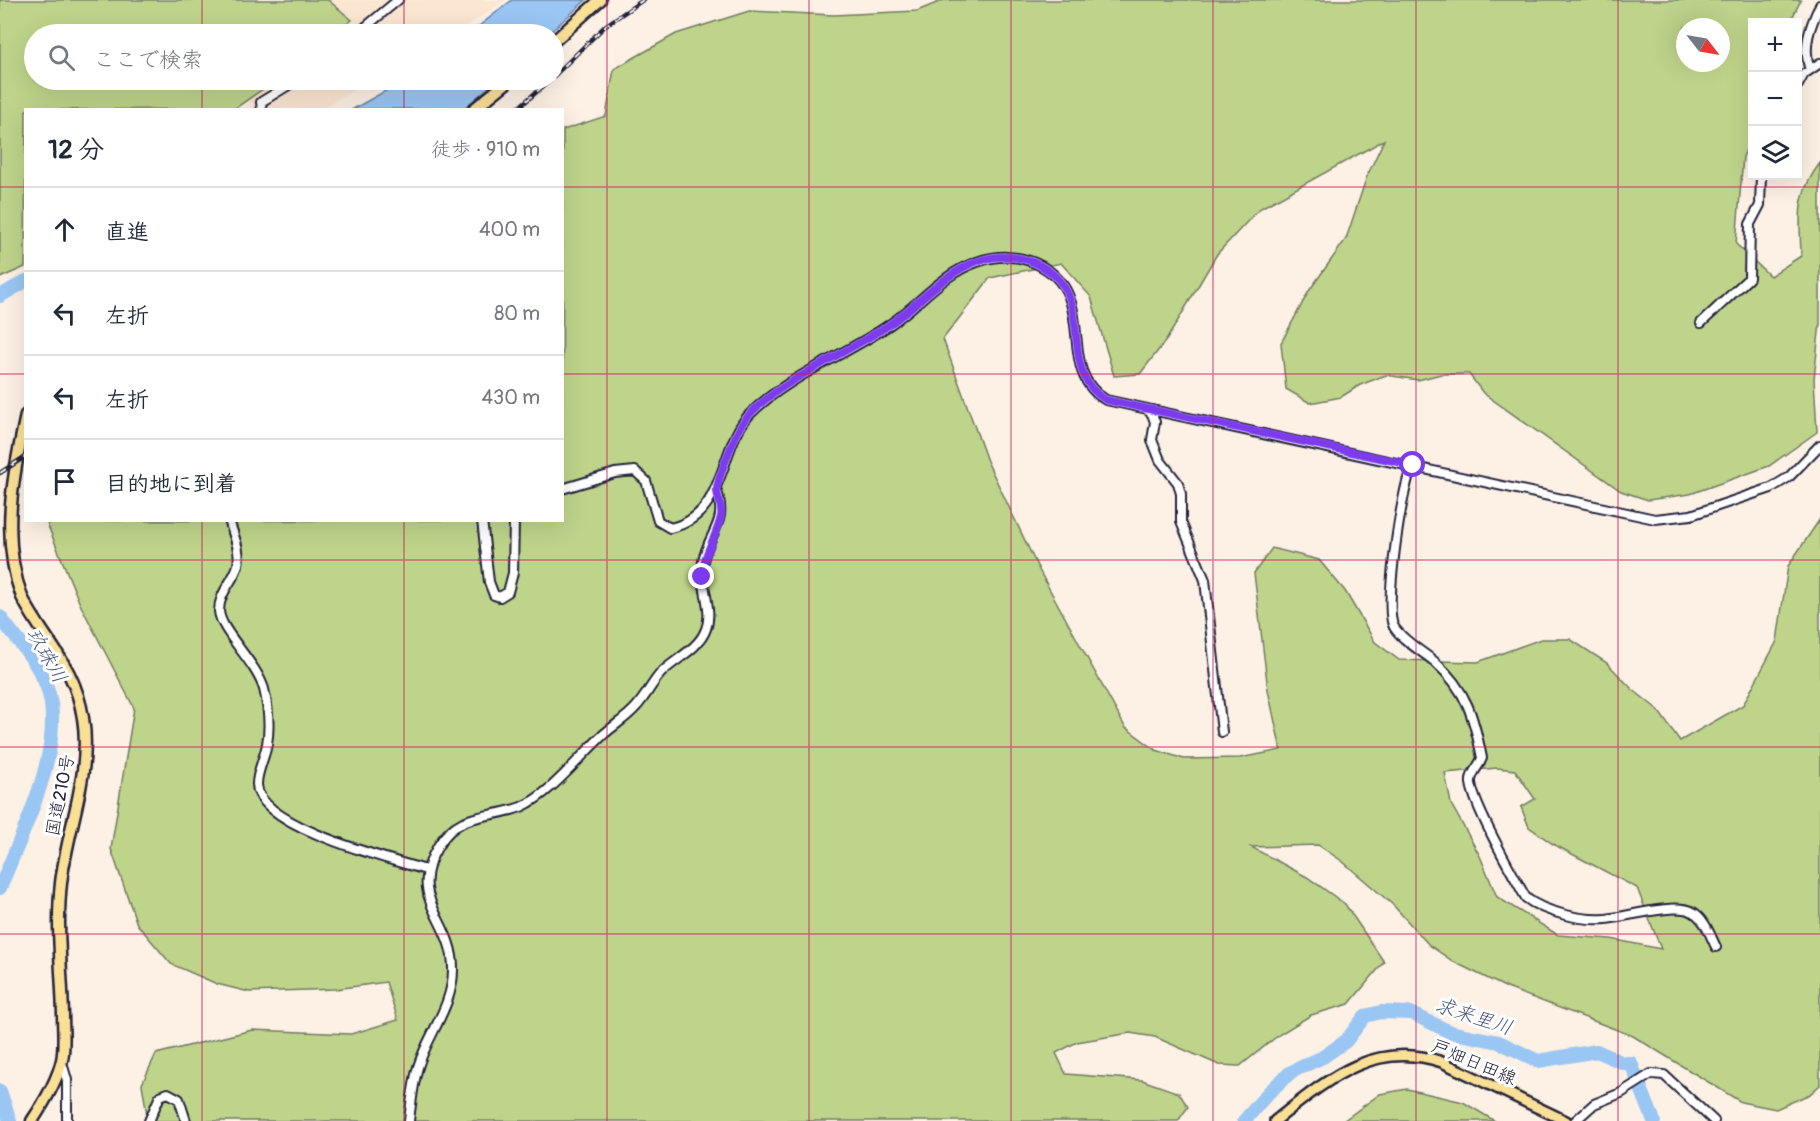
<!DOCTYPE html>
<html lang="ja">
<head>
<meta charset="utf-8">
<style>
	body { margin:0; font-family:Pangolin,"Klee One",sans-serif; background:#f2f2f3; color:#1f2937 }
	.controls { position:absolute; right:18px; top:18px; display:grid; overflow:hidden; border-radius:0px; box-shadow:0 6px 24px #0002 }
	.controls button { width:54px; height:54px; display:grid; place-items:center; padding:0; border:0; border-bottom:2px solid #e0e1e3; background:#fff; color:#1f2937; font:30px sans-serif }
	.compass { position:absolute; left:1676px; top:18px; width:54px; height:54px; border-radius:50%; background:#fff; box-shadow:0 6px 24px #0002; rotate:121deg }
	.stop { position:absolute; width:18px; height:18px; margin:-14px; border:4px solid #7c3aed; border-radius:50%; background:#fff }
	.stop.end { background:#7c3aed; border-color:#fff; box-shadow:0 2px 6px #0008 }
	.list { margin:0; padding:0; list-style:none }
	h2 { display:flex; justify-content:space-between; align-items:center; height:78px; margin:0; padding:0 24px; font-size:26px }
	h2 small { font-size:20px; font-weight:400; color:#747a83 }
	.list li { display:grid; grid-template-columns:39px 1fr auto; gap:18px; align-items:center; box-sizing:border-box; height:84px; padding:0 24px; border-top:2px solid #e0e1e3 }
	.list b { display:block; font-size:22px; white-space:nowrap }
	.list em { font-size:20px; font-style:normal; color:#747a83 }
	.icon { flex:none; width:33px; height:33px; fill:none; stroke:currentColor; stroke-width:2; stroke-linecap:round; stroke-linejoin:round }
	.map { position:relative; flex:none; width:1820px; height:1121px; overflow:hidden }
	.search { position:absolute; background:#fff; box-shadow:0 6px 24px #0002; left:24px; top:24px; width:540px; height:66px; display:flex; align-items:center; gap:15px; box-sizing:border-box; padding:0 21px; border-radius:33px; color:#747a83; font-size:22px }
	.panel { position:absolute; background:#fff; box-shadow:0 6px 24px #0002; left:24px; top:108px; width:540px; height:414px; border-radius:0px }
	.map>svg:first-child { display:block }
</style>
</head>
<body>
<div class="map">
<svg width="1820" height="1121" viewBox="0 0 1820 1121">
	<rect width="100%" height="100%" fill="#fdf0e4"/>
	<filter id="ink" filterUnits="userSpaceOnUse"><feTurbulence type="fractalNoise" baseFrequency=".0167" numOctaves="2"/><feDisplacementMap in="SourceGraphic" scale="12" xChannelSelector="R" yChannelSelector="G"/><feConvolveMatrix kernelMatrix="1 2 1 2 8 2 1 2 1" color-interpolation-filters="sRGB"/></filter>
	<g filter="url(#ink)">
		<path fill="#fbe6d1" d="M328,0H506L455,34H334L352,20Z
			M276,80H370L321,109H256L249,100Z"/>
		<path fill="#bed48a" stroke="#707b62" stroke-width="1.5" fill-rule="evenodd" d="M0,0H328L352,20L334,34H34V80H276L234,109L26,110L25,267L0,278Z
			M944,0H1801L1790,22H1752V137L1743,157L1736,244L1770,276L1801,256C1800,217 1795,196 1820,163V323L1814,379L1817,432L1769,466L1690,494L1648,500L1621,491L1483,393L1469,374H1441L1418,380L1386,375L1360,385L1341,397L1310,403L1286,389L1281,343L1309,291L1346,239L1367,176L1384,140L1259,209L1217,254L1167,339L1140,374L1114,376L1091,297L1061,263L990,278L943,339L987,461L1039,570L1125,727L1156,750L1184,759L1240,758L1281,750L1268,690L1254,573L1272,548L1319,560L1345,591L1375,642L1399,660L1478,662L1541,639H1570L1607,663L1632,689L1657,709L1680,741L1743,705L1777,641L1788,566L1820,519V1085L1810,1094L1776,1109L1741,1102L1633,1036L1507,988L1454,962L1429,945L1393,905L1342,861L1318,845L1251,847L1307,877L1345,904L1384,962L1349,1004L1311,1015L1280,1034L1240,1066L1219,1065L1155,1037L1130,1033L1077,1042L1056,1053L1066,1074L1142,1080L1179,1093L1188,1107L1178,1121H148L142,1084L156,1054L252,1030L351,1034L398,1020L386,982L336,989L249,992L217,984L171,964L137,924L111,849L134,708L80,604L46,521L562,520L563,130L606,116L614,69L676,34L749,11L834,15L917,11ZM1685,27H1721V63H1685ZM1497,768L1515,770L1535,799L1521,807L1529,827L1553,844L1637,888L1661,949L1611,939L1558,935L1497,897L1480,856L1451,804L1445,773Z
			M1407,1089L1463,1102L1495,1121H1343L1380,1094Z"/>
		<path fill="#9ac6f4" stroke="#6a84aa" stroke-width="1.5" d="M512,0H586L548,34H469Z
			M405,80H497L463,109H353Z"/>
		<g fill="none" stroke-linecap="round" stroke-linejoin="round">
			<path stroke="#6a84aa" stroke-width="2" d="M233,0H234"/>
			<path stroke="#9ac6f4" stroke-width="14" d="M0,296L26,281
				M0,617C17,640 42,666 49,694C64,752 21,835 0,888
				M0,1091L10,1121
				M1244,1121L1268,1093L1291,1072L1323,1057L1346,1041L1365,1016L1381,1012L1411,1013L1450,1032L1499,1042L1538,1061L1597,1051L1623,1063H1631L1654,1121"/>
			<g stroke="#22223b" stroke-width="12">
				<path id="minor" d="M357,34L398,0
					M1810,70C1802,47 1810,26 1820,5
					M1798,85L1804,74L1820,63
					M262,110L261,102L297,80
					M1701,323L1749,278L1750,224L1760,205L1761,176
					M1146,409L1152,414L1155,422L1152,440L1160,460L1178,483L1181,494V522L1205,580L1222,732
					M1413,465C1402,483 1383,611 1394,627C1403,641 1422,651 1435,662C1467,690 1474,718 1482,758C1479,767 1470,773 1471,783C1474,807 1512,873 1526,898C1544,912 1582,921 1606,919C1626,917 1676,902 1693,912C1705,919 1710,935 1716,947
					M562,489L615,473L635,471L646,481L658,521L670,528C727,516 718,447 750,414C790,374 847,355 892,323C920,303 944,273 977,262C996,255 1017,255 1035,263C1103,293 1052,369 1106,400L1655,519L1691,515L1771,488L1789,477L1820,445
					M229,520C233,534 241,550 238,565C234,581 219,592 219,611C220,631 256,662 264,689C268,706 270,727 267,744C265,757 257,771 257,784C256,826 393,860 426,870
					M482,520L489,582L494,595L500,597L508,592L513,573L514,520
					M62,1063L67,1080V1121
					M149,1121L160,1096L168,1093L179,1099L186,1121
					M409,1121C411,1104 413,1084 418,1067C428,1034 453,1006 453,970C454,919 405,901 438,846C460,810 487,820 521,807C550,795 579,757 603,735C614,725 627,718 637,706C646,696 652,683 661,673C675,659 699,649 706,629C714,609 699,583 703,561C709,531 729,523 716,489
					M1575,1121L1594,1104L1621,1093L1651,1074L1664,1075L1714,1121"/>
			</g>
			<g stroke="#22223b" stroke-width="14">
				<path id="major" d="M1275,1121C1327,1080 1373,1039 1442,1062L1566,1121"/>
			</g>
			<g stroke="#22223b" stroke-width="15">
				<path id="highway" d="M554,41L600,0
					M473,110L510,80
					M26,415C13,477 0,537 22,597C44,641 75,665 83,718C92,773 67,829 61,883C56,927 62,971 63,1015C63,1030 65,1046 62,1060C57,1082 44,1103 32,1121"/>
			</g>
			<use href="#minor" stroke="#fff" stroke-width="8"/>
			<use href="#major" stroke="#fadf96" stroke-width="9"/>
			<use href="#highway" stroke="#fadf96" stroke-width="10"/>
			<g stroke="#22223b" stroke-width="4.5">
				<path id="rail" d="M554,76L606,25L643,0
					M516,110L550,80
					M0,473L26,456"/>
			</g>
			<use href="#rail" stroke="#fff" stroke-width="2" stroke-dasharray="7" stroke-linecap="butt"/>
		</g>
	</g>
	<g fill="none" stroke-linecap="round" stroke-linejoin="round" filter="url(#ink)">
		<path stroke="#7c3aed" stroke-width="8" d="M702,577C703,554 716,539 721,517C723,506 718,501 717,491C716,482 736,433 742,424C770,383 852,352 893,322C920,302 945,273 978,261C996,255 1017,255 1035,263C1103,293 1052,369 1106,400L1413,465"/>
	</g>
	<path fill="none" stroke="#c2185b" stroke-width="1.5" stroke-opacity="0.55" d="M202,0V34M404,0V34M607,0V1121M809,0V1121M1011,0V1121M1213,0V1121M1416,0V1121M1618,0V1121M202,80V110M404,80V110M0,187H26M562,187H1820M0,374H26M562,374H1820M202,520V1121M404,520V1121M0,560H1820M0,747H1820M0,934H1820"/>
	<g text-anchor="middle" stroke-width="6" stroke-linejoin="round" paint-order="stroke">
		<g font-size="18" fill="#22223b" stroke="#fff">
			<text transform="translate(60 795) rotate(-79)" y="6">国道210号</text>
			<text transform="translate(1474 1062) rotate(23)" y="6">戸畑日田線</text>
		</g>
		<g font-size="20" font-style="italic" fill="#4c5b7c" stroke="#fff">
			<text transform="translate(47 655) rotate(60)" y="7">玖珠川</text>
			<text transform="translate(1474 1016) rotate(18)" y="7">求来里川</text>
		</g>
	</g>
</svg>
<div class="controls">
<button>+</button>
<button>−</button>
<button><svg class="icon" aria-label="layers" viewBox="0 0 24 24"><path d="M12 4l9 5-9 5-9-5zM3 14l9 5 9-5"/></svg></button>
</div>
<svg class="compass" viewBox="-18 -18 36 36"><path d="M0-13l5 13h-10z" fill="#e53935"/><path d="M0 13l5-13h-10z" fill="#747a83"/></svg>
<div class="stop" style="left:1413px;top:465px"></div>
<div class="stop end" style="left:702px;top:577px"></div>
<div class="search"><svg class="icon" aria-label="search" viewBox="0 0 24 24"><circle cx="10" cy="10" r="6"/><path d="M15 15l6 6"/></svg>ここで検索</div>
<section class="panel">
<h2>12 分<small>徒歩 · 910 m</small></h2>
<ul class="list">
<li><svg class="icon" aria-label="ahead" viewBox="0 0 24 24"><path d="M12 20V5M6 11l6-6 6 6"/></svg><div><b>直進</b></div><em>400 m</em></li>
<li><svg class="icon" aria-label="left" viewBox="0 0 24 24"><path d="M17 20v-9H6M10 6l-5 5 5 5"/></svg><div><b>左折</b></div><em>80 m</em></li>
<li><svg class="icon" aria-label="left" viewBox="0 0 24 24"><path d="M17 20v-9H6M10 6l-5 5 5 5"/></svg><div><b>左折</b></div><em>430 m</em></li>
<li><svg class="icon" aria-label="arrive" viewBox="0 0 24 24"><path d="M6 21V4h12l-3 4 3 4H6"/></svg><div><b>目的地に到着</b></div></li>
</ul>
</section>
</div>
</body>
</html>
